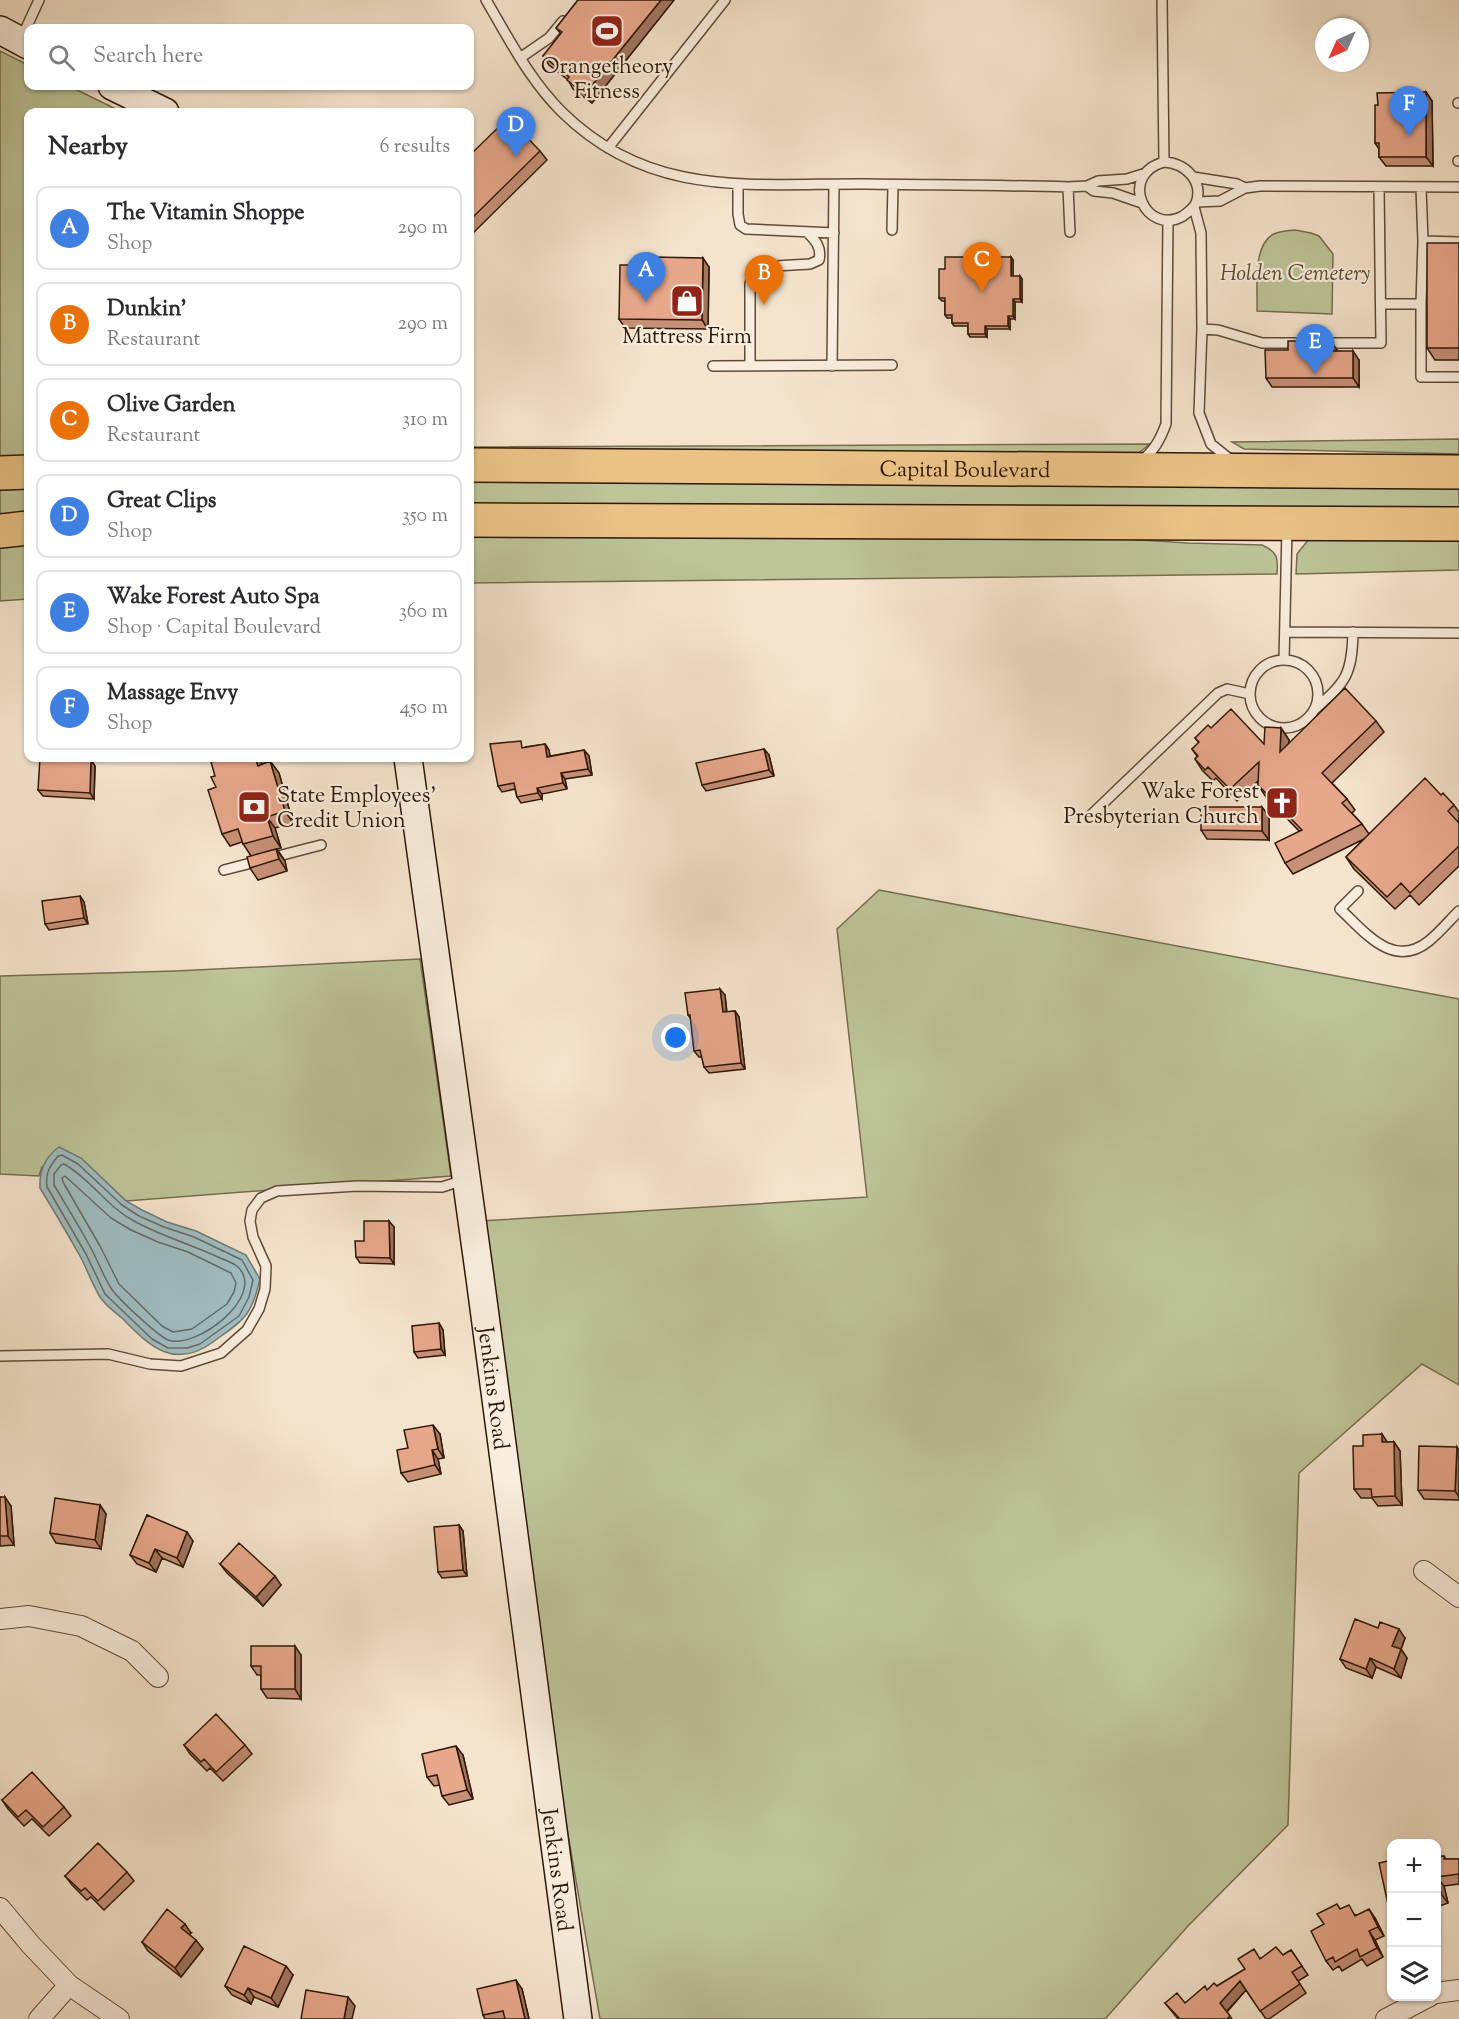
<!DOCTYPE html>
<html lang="en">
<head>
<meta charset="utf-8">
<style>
	body { margin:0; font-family:"Sorts Mill Goudy",serif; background:#f7f7f7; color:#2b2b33 }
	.controls { position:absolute; right:18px; bottom:18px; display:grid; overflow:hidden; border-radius:12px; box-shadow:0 2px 4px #0004 }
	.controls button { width:54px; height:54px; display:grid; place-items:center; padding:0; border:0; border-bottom:2px solid #e1e1e2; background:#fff; color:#2b2b33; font:30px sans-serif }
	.compass { position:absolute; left:1315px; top:18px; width:54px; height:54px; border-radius:50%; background:#fff; box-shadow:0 2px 4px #0004; rotate:225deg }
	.you { position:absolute; left:676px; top:1038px; width:21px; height:21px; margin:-15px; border:4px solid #fff; border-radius:50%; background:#1a73e8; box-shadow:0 0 0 9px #1a73e833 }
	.badge { display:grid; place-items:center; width:39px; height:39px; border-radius:50%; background:#8f2418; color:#fff; font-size:20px; font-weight:700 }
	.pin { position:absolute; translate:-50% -50px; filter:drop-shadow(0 2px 3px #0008) }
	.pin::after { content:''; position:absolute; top:32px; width:21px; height:18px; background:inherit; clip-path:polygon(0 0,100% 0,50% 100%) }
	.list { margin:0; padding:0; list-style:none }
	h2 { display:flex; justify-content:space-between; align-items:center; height:78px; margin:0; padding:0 24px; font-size:26px }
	h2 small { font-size:20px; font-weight:400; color:#7c7c81 }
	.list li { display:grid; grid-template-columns:39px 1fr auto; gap:18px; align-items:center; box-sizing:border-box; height:84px; margin:0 12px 12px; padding:0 12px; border:2px solid #e1e1e2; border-radius:12px }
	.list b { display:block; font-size:22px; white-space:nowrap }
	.list p { margin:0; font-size:20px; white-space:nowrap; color:#7c7c81 }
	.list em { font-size:20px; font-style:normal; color:#7c7c81 }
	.icon { flex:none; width:33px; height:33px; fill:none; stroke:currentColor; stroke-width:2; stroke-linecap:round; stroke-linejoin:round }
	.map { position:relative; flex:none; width:1459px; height:2019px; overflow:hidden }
	.search { position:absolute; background:#fff; box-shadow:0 2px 4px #0004; left:24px; top:24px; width:450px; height:66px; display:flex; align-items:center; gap:15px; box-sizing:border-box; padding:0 21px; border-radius:12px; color:#7c7c81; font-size:22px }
	.panel { position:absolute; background:#fff; box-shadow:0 2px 4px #0004; left:24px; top:108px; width:450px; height:654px; border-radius:12px }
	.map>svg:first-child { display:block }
</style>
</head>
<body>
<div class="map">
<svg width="1459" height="2019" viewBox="0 0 1459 2019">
	<rect width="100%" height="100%" fill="#f5e4cd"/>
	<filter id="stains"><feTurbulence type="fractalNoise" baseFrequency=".00333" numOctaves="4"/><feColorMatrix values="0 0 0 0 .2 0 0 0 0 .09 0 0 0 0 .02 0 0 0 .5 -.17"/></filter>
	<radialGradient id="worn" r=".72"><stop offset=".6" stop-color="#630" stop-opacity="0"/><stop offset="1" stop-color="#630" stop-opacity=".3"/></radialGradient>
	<path fill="#bcc498" stroke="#766e50" stroke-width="1.5" d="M0,51L28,65V86H69L122,112H28V461L0,462Z
		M1295,230L1311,233L1319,236L1333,254L1332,314L1257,311C1258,290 1252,248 1272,235C1278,231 1287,231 1295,230Z
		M1459,439V454L1244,449L1232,442Z
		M1150,444L1136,455L670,456L470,447Z
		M795,477L1459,482V516L470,506V482Z
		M28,489V516L0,518V490Z
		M470,526L1060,535L1188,543L1262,545C1278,552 1278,558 1277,574L470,583Z
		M1459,538V570L1296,574L1297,554L1309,539Z
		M28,541V599L0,601V542Z
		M879,890L1459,999V1385L1422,1364L1299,1473L1288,1825L1188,1926L1105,2019H600L559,1783L480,1221L867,1197L837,929Z
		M420,959L451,1176L126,1201L81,1158L42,1167L39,1176L0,1174V976L176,971Z"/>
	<path fill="#9fbcc0" stroke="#727a76" stroke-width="1.5" d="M59,1147L81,1158L126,1201L142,1210L167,1222L196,1231L246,1255L260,1279C251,1318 243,1320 213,1342C175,1370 150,1347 123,1319C115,1312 106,1306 100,1297C92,1284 87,1269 80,1256C67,1233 54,1211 40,1188C39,1171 45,1157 59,1147Z"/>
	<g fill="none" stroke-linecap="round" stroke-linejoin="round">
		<path stroke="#676a64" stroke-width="1.5" d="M62,1155L78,1164L122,1205L139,1216L164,1227L194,1237L242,1260L253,1280L249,1297L239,1316L200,1344L187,1348H168L152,1339L105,1294L86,1254L47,1187C45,1173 50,1166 58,1156Z
			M64,1164C91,1179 107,1207 134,1221C161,1236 190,1244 218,1257C224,1260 233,1262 238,1267C267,1296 196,1350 168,1340C157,1335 117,1298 111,1288C104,1277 99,1264 93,1252C81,1229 67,1207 54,1185V1174L61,1165Z
			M65,1176L111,1218L131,1230L158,1242L188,1252L231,1273L236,1283L234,1292L227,1304L192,1329L173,1332L162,1326L119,1284L100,1246L63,1182L62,1178Z"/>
		<g stroke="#604b38" stroke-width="12">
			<path id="lane" d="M486,0C509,39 530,81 563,113C652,200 754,183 867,184C934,185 1001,185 1068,187L1087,186L1098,181L1127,179L1146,173
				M1162,0L1164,162
				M21,39L39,0
				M520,58L549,38L563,21
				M1458,103H1459
				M608,148L725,0
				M1458,161H1459
				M1164,162C1185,163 1204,181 1196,203C1194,208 1187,213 1183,216C1146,237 1117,175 1164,162Z
				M1193,177L1237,184L1245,188
				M738,184V214L740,225L746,229L834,233
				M1087,186L1094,191L1113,193L1142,203
				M1068,187L1070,232
				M1421,188L1423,241L1421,304
				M1197,202L1220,201L1245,188L1260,186L1459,187
				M1194,207L1201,233L1202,329L1199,413L1211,444L1232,461
				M892,230L893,185
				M1423,241L1459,242
				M1381,304H1421V377H1459
				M1202,329L1218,330L1262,343H1300
				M1322,343H1381L1379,187
				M713,366L892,365
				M750,366V284L752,275L759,267L810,264L819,260C822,247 815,240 807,232
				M832,366L834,185
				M1141,461C1154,451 1160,440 1166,424L1168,220
				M1285,632L1459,633
				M1284,660L1287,529
				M1250 694a34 34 0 1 1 68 0a34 34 0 1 1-68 0Z
				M1315,709C1346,682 1352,675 1353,632
				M1091,815L1218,693L1227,689L1250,694
				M224,870L321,845
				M1358,891L1340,909C1365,932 1393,970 1429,941C1440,932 1449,921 1459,911
				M0,1356L108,1354L150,1364L181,1366L221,1353L247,1330L259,1309L265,1289L266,1266L253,1237L250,1221L252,1210L261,1198L277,1191L357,1186L442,1187L464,1180"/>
		</g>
		<g stroke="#604b38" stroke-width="22">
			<path id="street" d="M1424,1571L1459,1597
				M0,1619L29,1616L81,1626L132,1651L158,1677
				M0,1908L31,1945L69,1985L119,2019
				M1436,1993L1459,1990
				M39,2019L69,1985
				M1386,2019L1430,1996"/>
		</g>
		<g stroke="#2f1807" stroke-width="30">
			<g id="secondary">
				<path d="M0,30L28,45"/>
				<path d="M112,86L165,112"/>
				<path id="s1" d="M408,758L480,1278L578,2019"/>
			</g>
		</g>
		<g stroke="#2f1807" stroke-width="36">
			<g id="highway">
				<path id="s2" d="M470,465L1459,472"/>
				<path d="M0,473L28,472"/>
				<path d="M470,520L1459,524"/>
				<path d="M0,531L28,528"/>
			</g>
		</g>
		<use href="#lane" stroke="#f8edde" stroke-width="9"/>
		<use href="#street" stroke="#f8edde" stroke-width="20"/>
		<use href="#secondary" stroke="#f8edde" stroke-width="27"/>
		<use href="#highway" stroke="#eac286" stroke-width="33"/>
	</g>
	<path fill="#c79078" stroke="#2f1807" stroke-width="1.5" d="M578,0H674L592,103L573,89L568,80L549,65L543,56L561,34L556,28Z
		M1426,92L1432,101L1433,166H1386L1379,157V149L1375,143L1378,105Z
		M540,151L547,160L470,236V155Z
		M1459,243V360H1435L1427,348Z
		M1011,257L1013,260V276L1022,279V302H1015V319H1010V329H987V337H970L968,334V326H954L952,323V318H947L945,315V301H942L939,298L945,269Z
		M652,265L709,267L708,329L625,328L619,319Z
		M1337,350V351L1359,360V387H1272L1266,378Z
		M1376,721L1384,732L1332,783L1347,799L1355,810L1352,813L1362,824L1369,834L1441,795L1454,805L1459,812V820L1458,821L1459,823V866L1419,905L1410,895L1395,909L1354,869L1346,857L1364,839L1293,874L1285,863L1299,831L1266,797L1258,785V781L1237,801L1216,778L1213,781L1202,770L1195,759L1197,756L1192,749L1199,743L1195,738L1211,728L1264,744L1281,728L1289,740V743Z
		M545,744L549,750L550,756L584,750L589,756L592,775L565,779L567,789L542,794V799L521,803L517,797L515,789L502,792L498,786L525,747Z
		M764,749L769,755L774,776L706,791L702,785Z
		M91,760L95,766L94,799L43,796L38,790Z
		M261,761L262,764L270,761L279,773L293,823L275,828L281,848L277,849L285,861L287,871L258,880L250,868L251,856L242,842L230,846L222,834L216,787Z
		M1269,816V840L1207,839L1201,830Z
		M80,896L84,902L88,924L49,930L45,924Z
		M725,995L727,1012L735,1011L739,1017L745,1069L709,1073L704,1067L702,1057H699L694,1051L691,1019L688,1015Z
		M394,1227V1264L360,1263L356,1257L364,1241Z
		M439,1323L443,1330L445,1355L418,1358L414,1352Z
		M440,1434L444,1458L438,1459L441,1474L408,1482L401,1473L408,1448Z
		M1387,1442H1394L1400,1451L1402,1505L1378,1506L1372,1498H1361L1354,1489L1363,1446Z
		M1457,1447L1459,1451V1500L1424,1499L1418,1490Z
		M0,1497L11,1506L14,1545L0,1546Z
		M100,1505L106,1514L101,1549L56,1543L50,1533Z
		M147,1515L193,1541L183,1567L162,1558L156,1572L137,1564L130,1555Z
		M459,1525L463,1531L467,1576L442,1578L438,1572Z
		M220,1564L281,1585L263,1606L227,1573Z
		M1405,1638L1401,1649L1407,1658L1401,1678L1376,1667L1372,1678L1346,1668L1340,1659Z
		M301,1655V1699L267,1698L261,1689V1675H257L251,1666Z
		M184,1745H245L252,1754L223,1781L210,1768L207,1771L190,1754Z
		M463,1755L473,1799L449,1805L442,1796L440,1785L434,1786L427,1777Z
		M2,1800L64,1807L71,1816L49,1836L32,1819L24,1826L8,1809Z
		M1444,1856L1446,1859H1459V1884L1444,1886L1448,1903L1437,1907V1857Z
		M127,1872L134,1881L104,1910L91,1897L87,1900L72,1885L65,1876Z
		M1341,1909L1356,1915L1375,1918L1384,1936L1375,1940L1383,1957L1367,1966L1362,1959L1342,1971L1339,1966L1333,1970L1326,1961L1324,1924Z
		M191,1933L189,1935L203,1949L181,1977L148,1951L142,1942Z
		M1291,1950L1308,1975L1298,1981L1306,1993L1269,2019H1266L1246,1990L1227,2012L1232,2019H1178L1165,2003H1185L1207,1990L1217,1986L1245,1969L1260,1958L1283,1955Z
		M293,1975L278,2007L254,1997L251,2004L232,1995L225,1986Z
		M522,1989L529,2019H485L483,2015Z"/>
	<path fill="#a27561" stroke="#2f1807" stroke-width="1.5" d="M661,0H674L592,103L585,94Z
		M1426,92L1432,101L1433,166L1426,157Z
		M1011,257L1013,260V279L1011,276Z
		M703,258L709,267L708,329L702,320Z
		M1020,276L1022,279V302L1020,299Z
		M1013,299L1015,302V319L1013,316Z
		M1008,316L1010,319V329L1008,326Z
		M985,326L987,329V337L985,334Z
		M1331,341L1337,350L1338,360L1331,351Z
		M1353,351L1359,360V387L1353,378Z
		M1281,728L1289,740L1288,763L1280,752Z
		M545,744L549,750L551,763L547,757Z
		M764,749L769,755L774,776L769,770Z
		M584,750L589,756L592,775L588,769Z
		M255,758H259L261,761L266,778L258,766Z
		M91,760L95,766L94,799L90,793Z
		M270,761L279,773L293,823L285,811Z
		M561,773L565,779L567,789L563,783Z
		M537,788L542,794V799L538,793Z
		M1262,807L1269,816V840L1262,831Z
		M267,817L275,828L281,848L273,836Z
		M276,849L285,861L287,871L279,859Z
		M80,896L84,902L88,924L84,918Z
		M720,989L725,995L727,1018L723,1012Z
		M735,1011L739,1017L745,1069L741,1063Z
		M389,1221L394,1227V1264L390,1258Z
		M439,1323L443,1330L445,1355L441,1349Z
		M433,1425L440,1434L444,1458L438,1449Z
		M1382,1434L1388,1443L1382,1442Z
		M1394,1442L1400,1451L1402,1505L1395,1496Z
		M1457,1447L1459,1451V1497L1455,1491Z
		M432,1450L438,1459L441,1474L435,1465Z
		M5,1497L11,1506L14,1545L8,1536Z
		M100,1505L106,1514L101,1549L95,1540Z
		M459,1525L463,1531L467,1576L463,1570Z
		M187,1532L193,1541L183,1567L177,1558Z
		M155,1549L162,1558L156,1572L149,1563Z
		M275,1576L281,1585L263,1606L256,1597Z
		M1399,1629L1405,1638L1399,1655L1392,1646Z
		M295,1646L301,1655V1699L295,1689Z
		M1401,1649L1407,1658L1401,1678L1394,1669Z
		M1370,1658L1376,1667L1372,1678L1366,1669Z
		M456,1746L463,1755L473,1799L467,1790Z
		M1437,1877L1444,1886L1448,1903L1441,1894Z
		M1369,1909L1375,1918L1384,1936L1378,1927Z
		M185,1924L191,1933L187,1937L181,1928Z
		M1369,1931L1375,1940L1383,1957L1377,1948Z
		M196,1940L203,1949L181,1977L175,1968Z
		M286,1966L293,1975L278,2007L271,1998Z
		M516,1980L522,1989L529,2019H525Z
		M1240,1981L1246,1990L1226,2012L1220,2003Z
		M248,1988L254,1997L251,2004L244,1995Z
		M348,1997L355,2006L352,2019H344Z"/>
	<path fill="#e7a78b" stroke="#2f1807" stroke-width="1.5" d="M578,0H661L585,94L567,80L569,77L543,56L562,32L556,28Z
		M1426,92V157H1379V143H1375V105H1378L1377,93Z
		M508,118L540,151L470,220V155Z
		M1427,243H1459V348H1427Z
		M652,257L703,258L702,320L619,319L620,265H652Z
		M945,257H1011V276H1020V299H1013V316H1008V326H985V334H968V323H952V315H945V298H939V269H945Z
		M1288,341H1331V351H1353V378H1266L1265,350H1288Z
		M1345,688L1376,721L1322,773L1347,799L1342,803L1362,824L1285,863L1275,843L1302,830L1258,785L1259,762L1230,789L1208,767L1205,770L1195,759L1198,756L1192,749L1199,742L1195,738L1208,725L1211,728L1231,709L1264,744L1265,727L1281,728L1280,752Z
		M521,741L522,748L545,744L547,757L584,750L588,769L561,773L563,783L537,788L538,793L517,797L514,783L498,786L490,744Z
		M764,749L769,770L702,785L696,763Z
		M40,758L91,760L90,793L38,790Z
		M226,758H255L258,766L270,761L285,811L267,817L273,836L243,844L238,829L222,834L208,790L216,787L211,777L215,776L211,762Z
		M1425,778L1441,795L1443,793L1454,805L1448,811L1459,823V846L1410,893L1401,883L1387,897L1346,857Z
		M1201,807H1262V831L1201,830Z
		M276,849L279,859L250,868L247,857Z
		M80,896L84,918L45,924L42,901Z
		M720,989L723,1012L735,1011L741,1063L704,1067L700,1050L694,1051L690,1015H688L685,993Z
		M364,1221H389L390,1258L356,1257L355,1241H364Z
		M439,1323L441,1349L414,1352L412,1326Z
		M433,1425L438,1449L432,1450L435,1465L401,1473L397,1450L408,1448L404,1430Z
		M1382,1434V1442H1394L1395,1496L1372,1497L1371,1489H1354L1353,1446H1363V1435Z
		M1419,1446L1457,1447L1455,1491L1418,1490Z
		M0,1497H5L8,1536H0Z
		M55,1498L100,1505L95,1540L50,1533Z
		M147,1515L187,1532L177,1558L155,1549L149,1563L130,1555Z
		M459,1525L463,1570L438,1572L434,1527Z
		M239,1543L275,1576L256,1597L220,1564Z
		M1355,1619L1378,1628L1380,1622L1399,1629L1392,1646L1401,1649L1394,1669L1370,1658L1366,1669L1340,1659Z
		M251,1646H295V1689H261V1666H251Z
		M216,1714L245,1745L216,1772L204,1759L201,1762L184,1745Z
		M456,1746L467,1790L442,1796L437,1775L427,1777L422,1754Z
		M32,1772L64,1807L43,1827L26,1810L18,1817L2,1800Z
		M98,1843L127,1872L98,1901L85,1888L81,1891L65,1876Z
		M1444,1856V1859H1459V1874L1437,1877L1441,1894L1437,1896V1857Z
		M1392,1860V1903L1388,1904L1379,1863Z
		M1337,1904L1340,1909L1349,1905L1355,1916L1369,1909L1378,1927L1369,1931L1377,1948L1360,1957L1357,1949L1335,1962L1333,1957L1326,1961L1311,1931L1324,1924L1317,1914Z
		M167,1909L185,1924L181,1928L196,1940L175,1968L142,1942Z
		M244,1946L286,1966L271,1998L248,1988L244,1995L225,1986Z
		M1276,1947L1283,1955L1291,1950L1302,1966L1292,1972L1300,1984L1260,2011L1240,1981L1220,2003L1230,2016L1227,2019H1180L1165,2003L1177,1993L1185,2003L1205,1986L1207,1990L1214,1983L1217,1986L1245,1969L1238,1959L1254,1949L1260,1959Z
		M516,1980L525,2019H505L503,2011L483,2015L477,1989Z
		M306,1990L348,1997L344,2019H301Z"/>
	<defs>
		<g id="stadium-square" transform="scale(1.725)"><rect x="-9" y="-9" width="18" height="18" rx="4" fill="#8f2418" stroke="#f8edde"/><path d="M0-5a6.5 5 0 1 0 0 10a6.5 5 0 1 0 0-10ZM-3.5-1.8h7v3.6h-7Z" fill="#fff"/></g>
		<g id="shop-square" transform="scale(1.725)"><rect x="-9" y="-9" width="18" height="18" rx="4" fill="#8f2418" stroke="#f8edde"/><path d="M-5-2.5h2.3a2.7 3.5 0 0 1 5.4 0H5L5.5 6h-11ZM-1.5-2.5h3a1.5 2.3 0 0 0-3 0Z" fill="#fff"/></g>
		<g id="church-square" transform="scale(1.725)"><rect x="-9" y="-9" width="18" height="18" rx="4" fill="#8f2418" stroke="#f8edde"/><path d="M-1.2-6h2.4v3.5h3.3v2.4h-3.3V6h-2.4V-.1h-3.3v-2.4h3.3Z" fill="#fff"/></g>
		<g id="bank-square" transform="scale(1.725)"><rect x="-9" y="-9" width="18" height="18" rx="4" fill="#8f2418" stroke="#f8edde"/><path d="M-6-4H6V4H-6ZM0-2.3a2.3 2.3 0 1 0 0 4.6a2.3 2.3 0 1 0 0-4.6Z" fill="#fff"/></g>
	</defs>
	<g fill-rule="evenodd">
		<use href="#stadium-square" x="607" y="31"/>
		<use href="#shop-square" x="687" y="301"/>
		<use href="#church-square" x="1282" y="803"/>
		<use href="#bank-square" x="254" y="807"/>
	</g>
	<g text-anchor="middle" stroke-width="4.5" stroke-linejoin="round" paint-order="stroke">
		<g font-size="22" fill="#2f1807" stroke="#f8edde">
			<text x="607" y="73">Orangetheory<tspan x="607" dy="25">Fitness</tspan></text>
			<text x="687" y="343">Mattress Firm</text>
			<text x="1259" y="798" text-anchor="end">Wake Forest<tspan x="1259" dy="25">Presbyterian Church</tspan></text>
			<text x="277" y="802" text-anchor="start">State Employees'<tspan x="277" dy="25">Credit Union</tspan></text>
		</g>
		<g font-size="22" font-style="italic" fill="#594c32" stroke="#f8edde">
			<text x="1295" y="280">Holden Cemetery</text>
		</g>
		<g font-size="22" fill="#2f1807" stroke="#f8edde">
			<text dy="8" stroke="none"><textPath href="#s2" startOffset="495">Capital Boulevard</textPath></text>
			<text dy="8" stroke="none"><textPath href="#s1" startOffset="636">Jenkins Road</textPath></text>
			<text dy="8" stroke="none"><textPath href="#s1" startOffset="1122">Jenkins Road</textPath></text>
		</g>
	</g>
	<rect width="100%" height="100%" filter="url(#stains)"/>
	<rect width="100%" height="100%" fill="url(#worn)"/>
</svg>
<div class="controls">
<button>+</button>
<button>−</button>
<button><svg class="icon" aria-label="layers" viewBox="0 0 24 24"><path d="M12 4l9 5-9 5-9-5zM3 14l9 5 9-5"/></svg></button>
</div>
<svg class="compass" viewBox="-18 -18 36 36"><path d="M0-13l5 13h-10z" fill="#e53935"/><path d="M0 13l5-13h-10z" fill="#7c7c81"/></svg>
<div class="you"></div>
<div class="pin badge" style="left:646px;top:302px;background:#3f7fe0">A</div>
<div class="pin badge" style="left:764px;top:305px;background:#e8710a">B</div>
<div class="pin badge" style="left:982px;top:292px;background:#e8710a">C</div>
<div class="pin badge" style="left:516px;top:157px;background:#3f7fe0">D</div>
<div class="pin badge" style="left:1315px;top:374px;background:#3f7fe0">E</div>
<div class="pin badge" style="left:1409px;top:136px;background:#3f7fe0">F</div>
<div class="search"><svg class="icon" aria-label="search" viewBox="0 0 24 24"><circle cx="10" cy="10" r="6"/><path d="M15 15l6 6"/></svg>Search here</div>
<section class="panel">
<h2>Nearby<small>6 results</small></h2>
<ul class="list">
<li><span class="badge" style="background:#3f7fe0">A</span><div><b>The Vitamin Shoppe</b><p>Shop</p></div><em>290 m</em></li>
<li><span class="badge" style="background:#e8710a">B</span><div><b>Dunkin'</b><p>Restaurant</p></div><em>290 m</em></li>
<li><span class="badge" style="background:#e8710a">C</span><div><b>Olive Garden</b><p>Restaurant</p></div><em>310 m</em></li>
<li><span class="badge" style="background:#3f7fe0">D</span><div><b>Great Clips</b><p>Shop</p></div><em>350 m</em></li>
<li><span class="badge" style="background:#3f7fe0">E</span><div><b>Wake Forest Auto Spa</b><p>Shop · Capital Boulevard</p></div><em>360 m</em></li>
<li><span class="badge" style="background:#3f7fe0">F</span><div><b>Massage Envy</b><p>Shop</p></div><em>450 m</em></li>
</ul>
</section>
</div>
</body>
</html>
